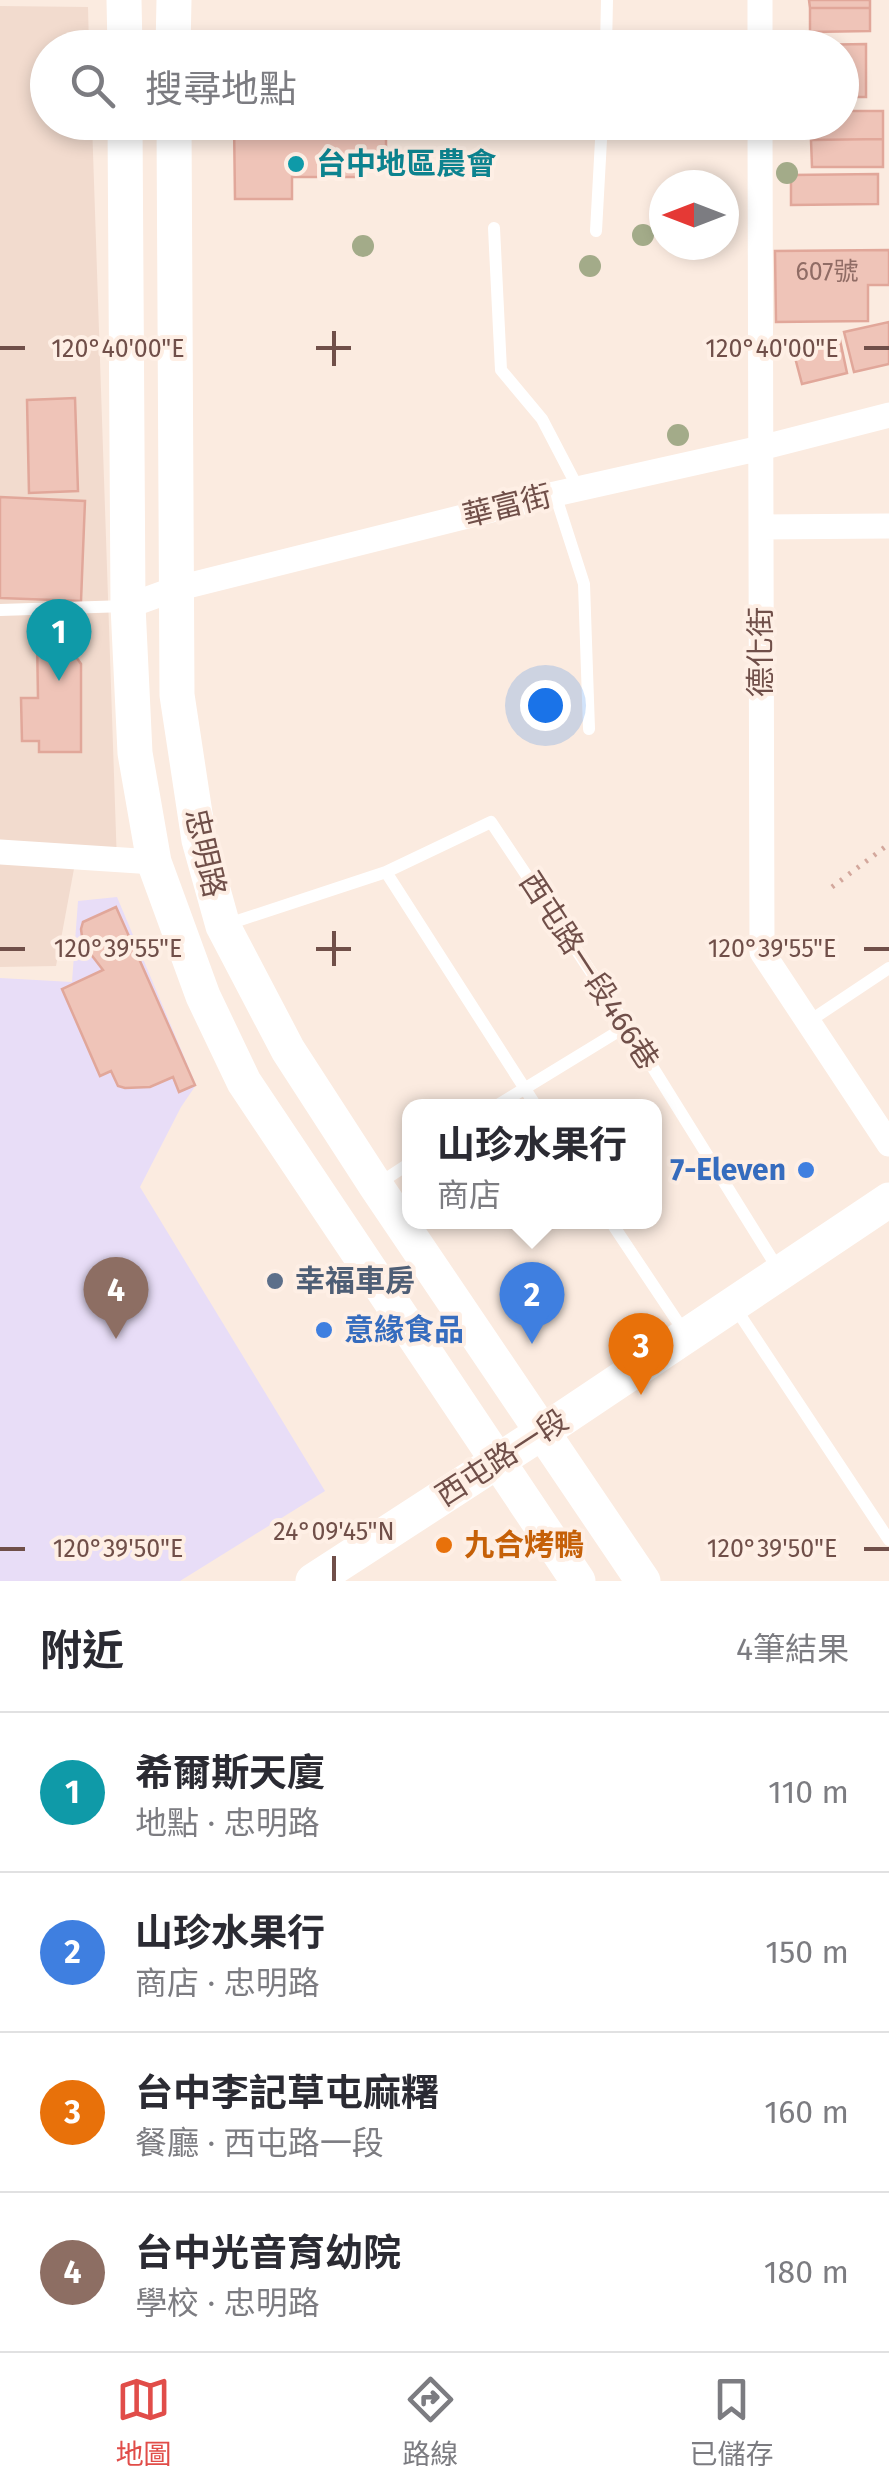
<!DOCTYPE html>
<html lang="zh-TW">
<head>
<meta charset="utf-8">
<style>
	body { margin:0; font-family:"Fira Sans","Noto Sans TC",sans-serif; background:#f7f7f7; color:#2b2b33 }
	.compass { position:absolute; left:649px; top:170px; width:90px; height:90px; border-radius:50%; background:#fff; box-shadow:0 5px 15px #0003; rotate:270deg }
	.you { position:absolute; left:545px; top:705px; width:35px; height:35px; margin:-25px; border:8px solid #fff; border-radius:50%; background:#1a73e8; box-shadow:0 0 0 15px #1a73e833 }
	.badge { display:grid; place-items:center; width:65px; height:65px; border-radius:50%; background:#e14d49; color:#fff; font-size:32px; font-weight:700 }
	.pin { position:absolute; translate:-50% -82px; filter:drop-shadow(0 2px 5px #0008) }
	.pin::after { content:''; position:absolute; top:52px; width:35px; height:30px; background:inherit; clip-path:polygon(0 0,100% 0,50% 100%) }
	.popup { position:absolute; left:402px; top:1099px; width:260px; height:130px; box-sizing:border-box; display:grid; place-content:center; border-radius:20px; background:#fff; filter:drop-shadow(0 2px 8px #0005); font-size:32px; white-space:nowrap; color:#7c7c81 }
	.popup b { font-size:38px; color:#2b2b33 }
	.popup::after { content:''; position:absolute; left:50%; top:100%; margin-left:-20px; border:20px solid transparent; border-top-color:#fff }
	.list { margin:0; padding:0; list-style:none }
	h2 { display:flex; justify-content:space-between; align-items:center; height:130px; margin:0; padding:0 40px; font-size:42px }
	h2 small { font-size:32px; font-weight:400; color:#7c7c81 }
	.list li { display:grid; grid-template-columns:65px 1fr auto; gap:30px; align-items:center; box-sizing:border-box; height:160px; padding:0 40px; border-top:2px solid #e1e1e2 }
	.list b { display:block; font-size:38px; white-space:nowrap }
	.list p { margin:0; font-size:32px; white-space:nowrap; color:#7c7c81 }
	.list em { font-size:32px; font-style:normal; color:#7c7c81 }
	.icon { flex:none; width:55px; height:55px; fill:none; stroke:currentColor; stroke-width:2; stroke-linecap:round; stroke-linejoin:round }
	.map { position:relative; flex:none; width:889px; height:1581px; overflow:hidden }
	.search { position:absolute; background:#fff; box-shadow:0 5px 15px #0003; left:30px; right:30px; top:30px; height:110px; display:flex; align-items:center; gap:25px; box-sizing:border-box; padding:0 35px; border-radius:55px; color:#7c7c81; font-size:38px }
	.sheet { height:770px; background:#fff }
	nav { display:flex; justify-content:space-around; align-items:center; box-sizing:border-box; height:140px; border-top:2px solid #e1e1e2; background:#fff; font-size:28px; color:#7c7c81 }
	nav a { display:grid; justify-items:center; gap:5px }
	nav .on { color:#e14d49 }
	.map>svg:first-child { display:block }
</style>
</head>
<body>
<div class="map">
<svg width="889" height="1581" viewBox="0 0 889 1581">
	<rect width="100%" height="100%" fill="#fbebe0"/>
	<path fill="#f2dbce" d="M0,6L88,7L89,47L48,48V122L92,123L117,864L76,858L56,966L0,967Z"/>
	<path fill="#e8ddf7" d="M117,897L196,1085L181,1107L140,1187L325,1491L180,1581H0V978L72,982L78,901Z"/>
	<path fill="#efc4b8" stroke="#e1a79a" stroke-width="2.5" d="M809,0H870V8H810Z
		M810,8H870V31L810,32Z
		M866,44V97H842V48H807V45Z
		M842,111H883V139L811,140V122H842Z
		M234,122H386V152H357V177H292V199H235Z
		M883,139V167H812L811,140Z
		M878,174V204L791,205V175Z
		M889,250V285H868V321L776,322L775,251Z
		M889,322V364L854,372L844,332Z
		M840,340L847,373L802,384L793,350Z
		M75,398L78,491L29,493L27,400Z
		M0,497L85,501L81,601L0,598Z
		M37,638H52L67,644L81,664V752H39V741H22L21,698H38Z
		M116,907L195,1085L179,1092L173,1077L150,1087L125,1088L118,1086L111,1071L100,1076L62,989L103,970L83,944L81,929L83,922Z"/>
	<g fill="none" stroke-linecap="round" stroke-linejoin="round">
		<path stroke="#d3a79c" stroke-width="5" stroke-dasharray="2.5 8" stroke-linecap="butt" d="M832,887L889,844"/>
		<path stroke="#fff" stroke-width="12" d="M508,48L760,45
			M606,48L607,0
			M494,228L501,370L542,419L578,488
			M596,231L602,122
			M555,494L584,584L589,729
			M0,610L127,606
			M386,872L536,1106
			M225,925L386,872L491,822L627,1026L780,1272
			M808,1022L889,968
			M496,1106L627,1026
			M378,1184L410,1163
			M611,1222L685,1333
			M736,1309L889,1540"/>
		<path stroke="#fff" stroke-width="25" d="M760,0V48
			M760,122L762,952L889,1144
			M761,527L889,526
			M128,606L175,589L555,494L761,448L889,415
			M0,852L154,862"/>
		<path stroke="#fff" stroke-width="35" d="M124,0L125,48
			M173,48L174,0
			M125,122L128,606L135,753L154,862L203,996L244,1082L578,1581
			M174,122L177,695L199,840L223,926L288,1050L376,1186L643,1581
			M313,1581L541,1433L889,1200"/>
	</g>
	<g fill="#a3ab89">
		<circle cx="787" cy="173" r="11"/>
		<circle cx="643" cy="235" r="11"/>
		<circle cx="363" cy="246" r="11"/>
		<circle cx="590" cy="266" r="11"/>
		<circle cx="678" cy="435" r="11"/>
	</g>
	<path fill="none" stroke="#704f49" stroke-width="4" d="M334,331V366M0,348H25M316,348H351M864,348H889M334,931V966M0,949H25M316,949H351M864,949H889M0,1549H25M864,1549H889M334,1556V1581"/>
	<circle fill="#0f9aa8" stroke="#feefe5" stroke-width="4" cx="296" cy="164" r="10"/>
	<g fill="#3f7fe0" stroke="#feefe5" stroke-width="4">
		<circle cx="806" cy="1170" r="10"/>
		<circle cx="324" cy="1330" r="10"/>
	</g>
	<circle fill="#5c6f8a" stroke="#feefe5" stroke-width="4" cx="275" cy="1281" r="10"/>
	<circle fill="#e8710a" stroke="#feefe5" stroke-width="4" cx="444" cy="1545" r="10"/>
	<g text-anchor="middle" stroke-width="8" stroke-linejoin="round" paint-order="stroke">
		<g font-size="25" fill="#906c65">
			<text x="827" y="280">607號</text>
		</g>
		<g font-size="30" font-weight="bold" fill="#0d838f" stroke="#feefe5" text-anchor="start">
			<text x="316" y="174">台中地區農會</text>
		</g>
		<g font-size="30" fill="#704f49" stroke="#feefe5">
			<text transform="translate(507 506) rotate(-14)" y="10">華富街</text>
			<text transform="translate(761 652) rotate(-90)" y="10">德化街</text>
			<text transform="translate(205 853) rotate(77)" y="10">忠明路</text>
			<text transform="translate(589 971) rotate(57)" y="10">西屯路一段466巷</text>
			<text transform="translate(502 1458) rotate(-33)" y="10">西屯路一段</text>
		</g>
		<g font-size="30" font-weight="bold" fill="#366cbe" stroke="#feefe5" text-anchor="end">
			<text x="786" y="1180">7-Eleven</text>
			<text x="344" y="1340" text-anchor="start">意緣食品</text>
		</g>
		<g font-size="30" font-weight="bold" fill="#4e5e75" stroke="#feefe5" text-anchor="start">
			<text x="295" y="1291">幸福車房</text>
		</g>
		<g font-size="30" font-weight="bold" fill="#c56008" stroke="#feefe5" text-anchor="start">
			<text x="464" y="1555">九合烤鴨</text>
		</g>
	</g>
	<g font-size="25" text-anchor="middle" fill="#704f49" stroke="#feefe5" stroke-width="8" stroke-linejoin="round" paint-order="stroke">
		<text x="772" y="357">120°40'00"E</text>
		<text x="118" y="357">120°40'00"E</text>
		<text x="772" y="957">120°39'55"E</text>
		<text x="118" y="957">120°39'55"E</text>
		<text x="334" y="1540">24°09'45"N</text>
		<text x="772" y="1557">120°39'50"E</text>
		<text x="118" y="1557">120°39'50"E</text>
	</g>
</svg>
<svg class="compass" viewBox="-18 -18 36 36"><path d="M0-13l5 13h-10z" fill="#e53935"/><path d="M0 13l5-13h-10z" fill="#7c7c81"/></svg>
<div class="you"></div>
<div class="pin badge" style="left:59px;top:681px;background:#0f9aa8">1</div>
<div class="pin badge" style="left:532px;top:1344px;background:#3f7fe0">2</div>
<div class="popup"><b>山珍水果行</b>商店</div>
<div class="pin badge" style="left:641px;top:1395px;background:#e8710a">3</div>
<div class="pin badge" style="left:116px;top:1339px;background:#8d6e63">4</div>
<div class="search"><svg class="icon" aria-label="search" viewBox="0 0 24 24"><circle cx="10" cy="10" r="6"/><path d="M15 15l6 6"/></svg>搜尋地點</div>
</div>
<section class="sheet">
<h2>附近<small>4筆結果</small></h2>
<ul class="list">
<li><span class="badge" style="background:#0f9aa8">1</span><div><b>希爾斯天廈</b><p>地點 · 忠明路</p></div><em>110 m</em></li>
<li><span class="badge" style="background:#3f7fe0">2</span><div><b>山珍水果行</b><p>商店 · 忠明路</p></div><em>150 m</em></li>
<li><span class="badge" style="background:#e8710a">3</span><div><b>台中李記草屯麻糬</b><p>餐廳 · 西屯路一段</p></div><em>160 m</em></li>
<li><span class="badge" style="background:#8d6e63">4</span><div><b>台中光音育幼院</b><p>學校 · 忠明路</p></div><em>180 m</em></li>
</ul>
</section>
<nav>
<a class="on"><svg class="icon" aria-label="map" viewBox="0 0 24 24"><path d="M3 6l6-2 6 2 6-2v14l-6 2-6-2-6 2zM9 4v14M15 6v14"/></svg>地圖</a>
<a><svg class="icon" aria-label="directions" viewBox="0 0 24 24"><path d="M12 3l9 9-9 9-9-9zM9 14v-3h6M13 9l2 2-2 2"/></svg>路線</a>
<a><svg class="icon" aria-label="saved" viewBox="0 0 24 24"><path d="M7 4h10v16l-5-4-5 4z"/></svg>已儲存</a>
</nav>
</body>
</html>
